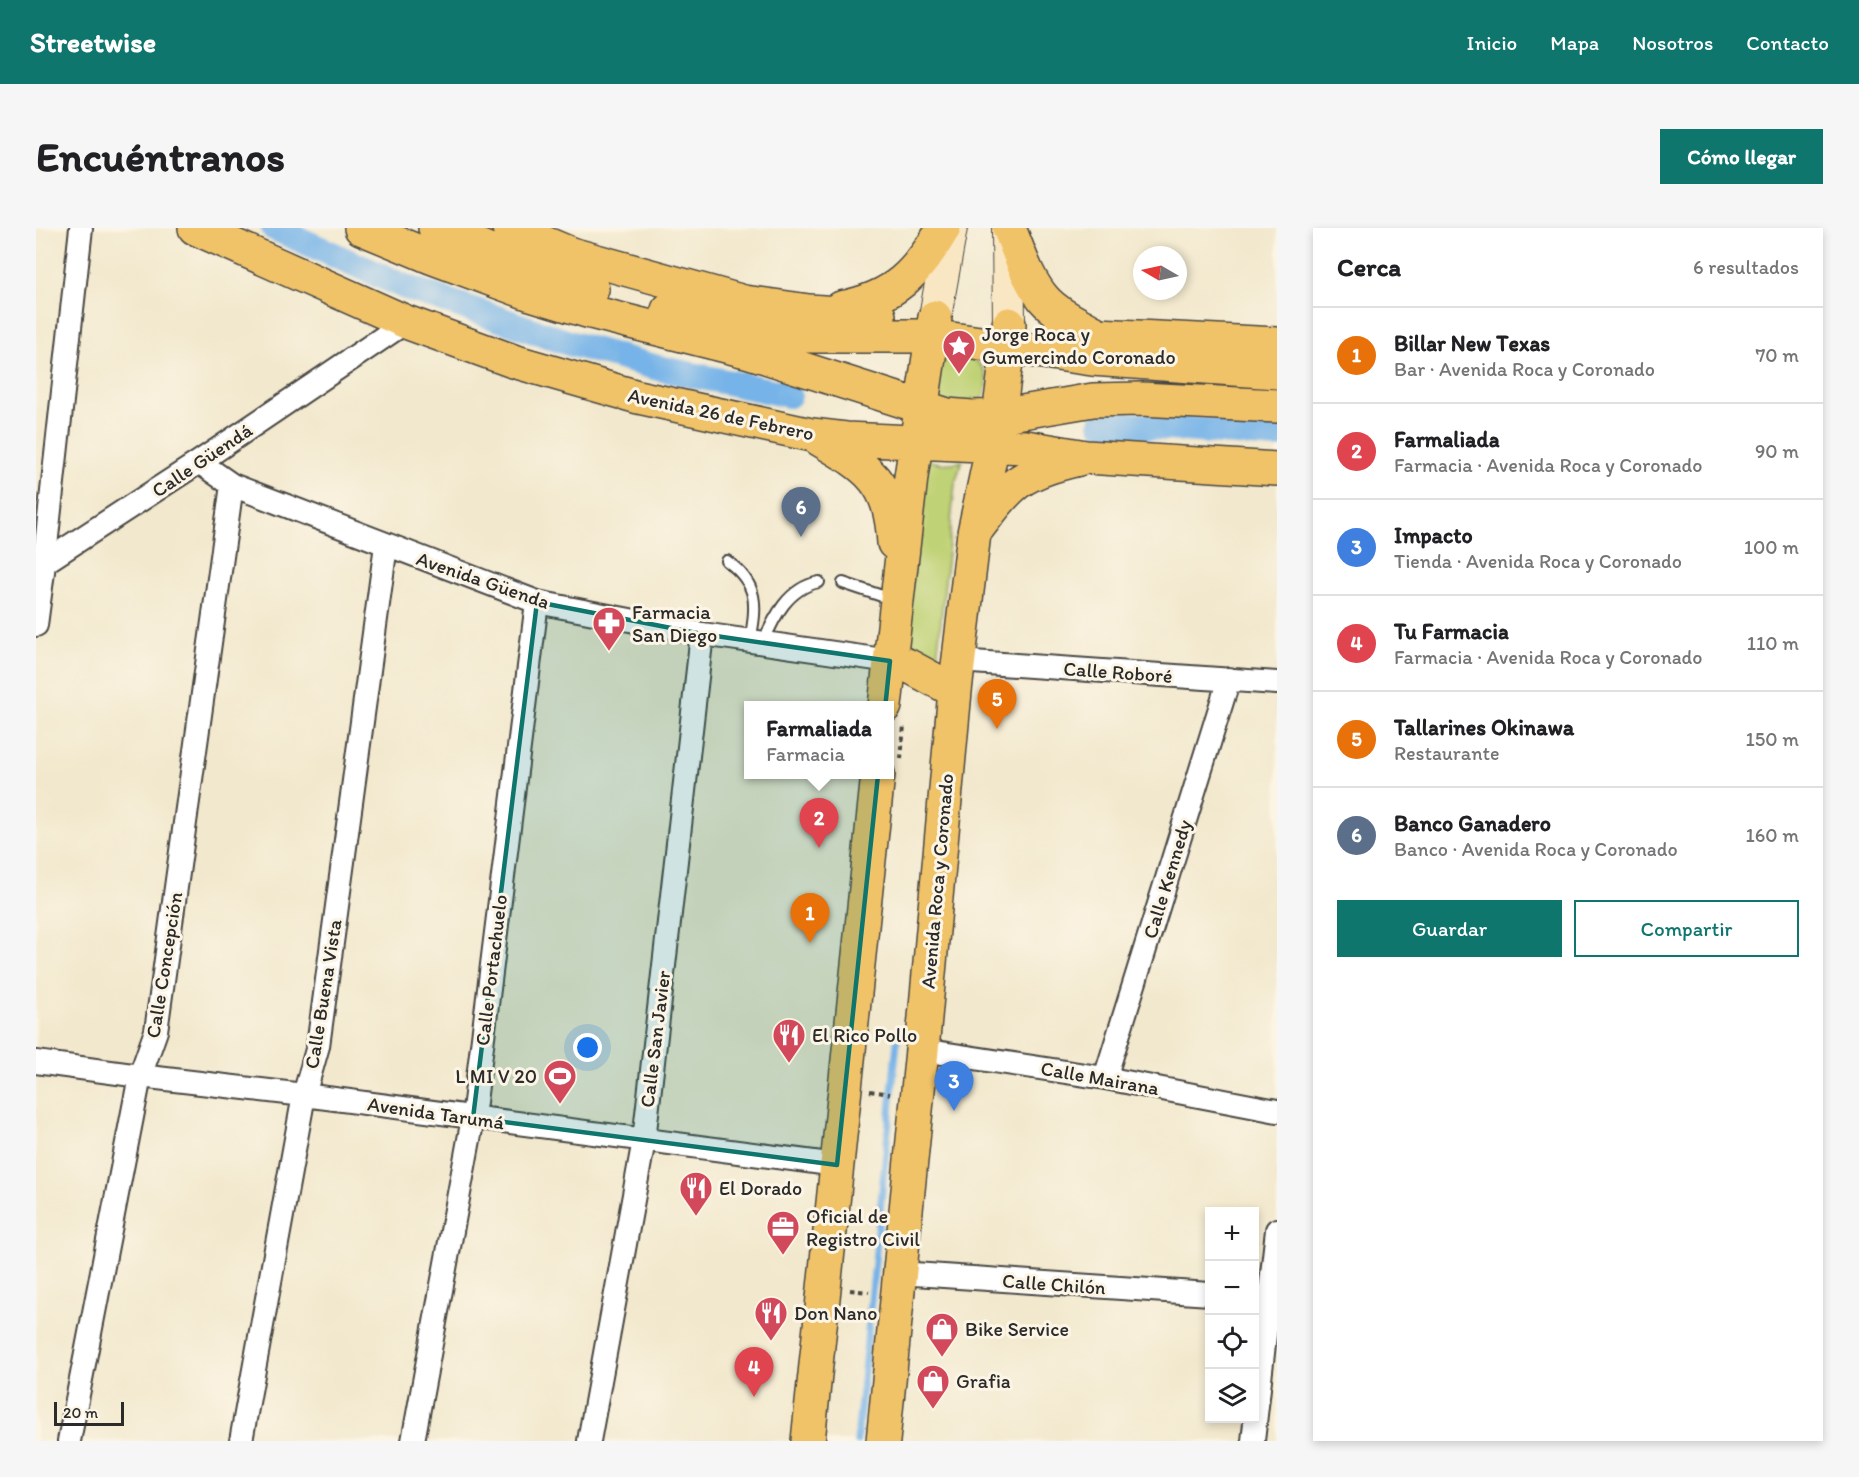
<!DOCTYPE html>
<html lang="es">
<head>
<meta charset="utf-8">
<style>
	body { margin:0; font-family:Itim,sans-serif; background:#f6f6f6; color:#202124 }
	.controls { position:absolute; right:18px; bottom:18px; display:grid; overflow:hidden; border-radius:0px; box-shadow:0 3px 9px #0003 }
	.controls button { width:54px; height:54px; display:grid; place-items:center; padding:0; border:0; border-bottom:2px solid #e0e0e0; background:#fff; color:#202124; font:30px sans-serif }
	.compass { position:absolute; left:1097px; top:18px; width:54px; height:54px; border-radius:50%; background:#fff; box-shadow:0 3px 9px #0003; rotate:279deg }
	.scale { position:absolute; left:18px; bottom:15px; width:70px; box-sizing:border-box; padding-left:6px; border:3px solid #2b2b2b; border-top:0; font-size:16px; line-height:21px; white-space:nowrap; color:#2b2b2b; -webkit-text-stroke:4px #fcf5e5; paint-order:stroke }
	.you { position:absolute; left:552px; top:820px; width:21px; height:21px; margin:-15px; border:4px solid #fff; border-radius:50%; background:#1a73e8; box-shadow:0 0 0 9px #1a73e833 }
	.badge { display:grid; place-items:center; width:39px; height:39px; border-radius:50%; background:#0f766e; color:#fff; font-size:20px; font-weight:700 }
	.pin { position:absolute; translate:-50% -50px; filter:drop-shadow(0 2px 3px #0008) }
	.pin::after { content:''; position:absolute; top:32px; width:21px; height:18px; background:inherit; clip-path:polygon(0 0,100% 0,50% 100%) }
	.popup { position:absolute; left:708px; top:473px; width:150px; height:78px; box-sizing:border-box; display:grid; place-content:center; border-radius:0px; background:#fff; filter:drop-shadow(0 2px 4px #0005); font-size:20px; white-space:nowrap; color:#757577 }
	.popup b { font-size:22px; color:#202124 }
	.popup::after { content:''; position:absolute; left:50%; top:100%; margin-left:-12px; border:12px solid transparent; border-top-color:#fff }
	.list { margin:0; padding:0; list-style:none }
	h2 { display:flex; justify-content:space-between; align-items:center; height:78px; margin:0; padding:0 24px; font-size:26px }
	h2 small { font-size:20px; font-weight:400; color:#757577 }
	.list li { display:grid; grid-template-columns:39px 1fr auto; gap:18px; align-items:center; box-sizing:border-box; height:96px; padding:0 24px; border-top:2px solid #e0e0e0 }
	.list b { display:block; font-size:22px; white-space:nowrap }
	.list p { margin:0; font-size:20px; white-space:nowrap; color:#757577 }
	.list em { font-size:20px; font-style:normal; color:#757577 }
	.actions { display:flex; gap:12px; padding:18px 24px }
	.actions a { flex:1; padding:14px 0; border:2px solid #0f766e; border-radius:0px; text-align:center; font-size:21px; color:#0f766e }
	.actions .main { background:#0f766e; color:#fff }
	.icon { flex:none; width:33px; height:33px; fill:none; stroke:currentColor; stroke-width:2; stroke-linecap:round; stroke-linejoin:round }
	.map { position:relative; flex:none; width:1241px; height:1213px; overflow:hidden; border-radius:0px }
	header { display:flex; align-items:center; gap:36px; box-sizing:border-box; height:84px; padding:0 30px; background:#0f766e; color:#fff }
	header strong { font-size:28px }
	nav { display:flex; gap:33px; margin-inline-start:auto; font-size:21px }
	.intro { display:flex; align-items:center; justify-content:space-between; box-sizing:border-box; height:144px; padding:0 36px }
	h1 { margin:0; font-size:42px }
	.button { padding:15px 27px; border-radius:0px; background:#0f766e; color:#fff; font-size:21px; font-weight:700 }
	main { display:flex; gap:36px; padding:0 36px }
	aside { flex:1; background:#fff; border-radius:0px; box-shadow:0 3px 9px #0003 }
	.map>svg:first-child { display:block }
</style>
</head>
<body>
<header>
<strong>Streetwise</strong>
<nav><a>Inicio</a><a>Mapa</a><a>Nosotros</a><a>Contacto</a></nav>
</header>
<div class="intro"><h1>Encuéntranos</h1><a class="button">Cómo llegar</a></div>
<main>
<div class="map">
<svg width="1241" height="1213" viewBox="0 0 1241 1213">
	<rect width="100%" height="100%" fill="#fcf5e5"/>
	<filter id="ink" filterUnits="userSpaceOnUse"><feTurbulence type="fractalNoise" baseFrequency=".0167" numOctaves="2"/><feDisplacementMap in="SourceGraphic" scale="12" xChannelSelector="R" yChannelSelector="G"/><feConvolveMatrix kernelMatrix="1 2 1 2 8 2 1 2 1" color-interpolation-filters="sRGB"/></filter>
	<filter id="wash" filterUnits="userSpaceOnUse"><feTurbulence type="fractalNoise" baseFrequency=".008" numOctaves="4" result="noise"/><feDisplacementMap in="SourceGraphic" scale="24" xChannelSelector="R" yChannelSelector="G"/><feGaussianBlur stdDeviation="1.35" result="paint"/><feColorMatrix in="noise" values="0 0 0 0 0 0 0 0 0 0 0 0 0 0 0 0 0 1.4 0 .05"/><feComposite in="paint" operator="in"/></filter>
	<g filter="url(#wash)">
		<rect width="100%" height="100%" fill="#f2e8cd"/>
		<path fill="#bfd275" stroke="#757e50" stroke-width="1.5" d="M921,127C947,129 958,150 945,173L904,176L898,142L912,130Z
			M888,231C902,236 912,237 926,233L919,255L900,441L869,427Z"/>
		<g fill="none" stroke-linecap="round" stroke-linejoin="round">
			<path stroke="#76b3e8" stroke-width="7" d="M821,1213L861,814"/>
			<path stroke="#76b3e8" stroke-width="26" d="M238,0L367,58L533,115L622,140L753,167
				M1066,195L1241,208"/>
		</g>
	</g>
	<g filter="url(#ink)">
		<g fill="none" stroke-linecap="round" stroke-linejoin="round">
			<g stroke="#494743" stroke-width="14">
				<path id="lane" d="M691,333C723,356 721,378 714,413
					M807,355L858,372
					M727,415C738,389 752,360 783,354"/>
			</g>
			<g stroke="#494743" stroke-width="26">
				<path id="street" d="M163,234L196,257L501,374L666,406L854,433
					M0,340L163,234L370,94
					M0,397L8,336L45,0
					M922,433L1241,455
					M886,822L1069,850L1241,883
					M0,834L104,848L268,867L801,937
					M1069,850L1193,451
					M863,1045L1174,1066
					M33,1213L104,848L120,803L196,257
					M205,1213L268,867L282,818L350,317
					M377,1213L437,890L501,374
					M553,1213L608,912L666,406
					M1217,1213L1241,1002"/>
			</g>
			<g stroke="#494743" stroke-width="34">
				<path id="secondary" d="M972,1L973,96
					M899,89L915,0"/>
			</g>
			<g stroke="#494743" stroke-width="36">
				<path id="primary" d="M159,0L370,94L477,133L602,169L776,207L810,211L990,219L1050,229L1241,241
					M325,0L395,29L495,66L551,83L714,124L911,187L936,189L963,188L1057,172L1105,171L1241,178
					M399,0L530,54L556,61
					M473,0L535,26L708,74L773,83L843,88
					M973,0C983,24 991,51 1008,71C1021,86 1042,95 1059,105
					M805,80C859,70 881,45 908,0
					M632,82L707,97L771,108H895L1056,131L1241,144
					M1022,105L1241,116
					M783,211C834,241 854,253 858,315
					M940,302C953,286 965,267 981,255C999,242 1022,236 1043,231
					M854,433L871,437L919,463
					M849,478L875,249L899,89
					M772,1213L842,546
					M847,1213L886,822L919,463L938,305L963,188L972,119L973,96"/>
			</g>
			<path stroke="#494743" stroke-width="4" stroke-dasharray="4.5 4.5" stroke-linecap="butt" d="M865,531L868,497
				M834,863L854,866
				M814,1062L833,1064"/>
			<use href="#lane" stroke="#fff" stroke-width="10"/>
			<use href="#street" stroke="#fff" stroke-width="22"/>
			<use href="#secondary" stroke="#f9e7c3" stroke-width="32"/>
			<use href="#primary" stroke="#f1c369" stroke-width="33"/>
		</g>
	</g>
	<path fill="#0f766e" fill-opacity="0.2" stroke="#0f766e" stroke-width="4.5" stroke-linejoin="round" d="M501,374L666,406L854,433L801,937L437,890Z"/>
	<defs>
		<g id="sight-pin" transform="scale(1.725)"><path d="M0 17L-7.5 6A9.5 9.5 0 1 1 7.5 6Z" fill="#d1495b" stroke="#fcf5e5"/><path d="M0-6L1.8-2.2L6-1.7L2.9 1.2L3.7 5.4L0 3.3L-3.7 5.4L-2.9 1.2L-6-1.7L-1.8-2.2Z" fill="#fff"/></g>
		<g id="pharmacy-pin" transform="scale(1.725)"><path d="M0 17L-7.5 6A9.5 9.5 0 1 1 7.5 6Z" fill="#d1495b" stroke="#fcf5e5"/><path d="M-2-6h4v4h4v4h-4v4h-4v-4h-4v-4h4Z" fill="#fff"/></g>
		<g id="restaurant-pin" transform="scale(1.725)"><path d="M0 17L-7.5 6A9.5 9.5 0 1 1 7.5 6Z" fill="#d1495b" stroke="#fcf5e5"/><path d="M-5-6h1v4h1v-4h1v4h1v-4h1v5L-1.5 .5V6h-2V.5L-5-1ZM5-6V6H3V1.5H1.5Q1.5-4 5-6Z" fill="#fff"/></g>
		<g id="stadium-pin" transform="scale(1.725)"><path d="M0 17L-7.5 6A9.5 9.5 0 1 1 7.5 6Z" fill="#d1495b" stroke="#fcf5e5"/><path d="M0-5a6.5 5 0 1 0 0 10a6.5 5 0 1 0 0-10ZM-3.5-1.8h7v3.6h-7Z" fill="#fff"/></g>
		<g id="office-pin" transform="scale(1.725)"><path d="M0 17L-7.5 6A9.5 9.5 0 1 1 7.5 6Z" fill="#d1495b" stroke="#fcf5e5"/><path d="M-6-3h4V-5.5h4V-3h4V5H-6ZM-1-4.5V-3h2v-1.5ZM-6 0V1H6V0Z" fill="#fff"/></g>
		<g id="shop-pin" transform="scale(1.725)"><path d="M0 17L-7.5 6A9.5 9.5 0 1 1 7.5 6Z" fill="#d1495b" stroke="#fcf5e5"/><path d="M-5-2.5h2.3a2.7 3.5 0 0 1 5.4 0H5L5.5 6h-11ZM-1.5-2.5h3a1.5 2.3 0 0 0-3 0Z" fill="#fff"/></g>
	</defs>
	<g fill-rule="evenodd">
		<use href="#sight-pin" x="923" y="118"/>
		<use href="#pharmacy-pin" x="573" y="395"/>
		<use href="#restaurant-pin" x="753" y="807"/>
		<use href="#stadium-pin" x="524" y="848"/>
		<use href="#restaurant-pin" x="660" y="960"/>
		<use href="#office-pin" x="747" y="999"/>
		<use href="#restaurant-pin" x="735" y="1085"/>
		<use href="#shop-pin" x="906" y="1101"/>
		<use href="#shop-pin" x="897" y="1153"/>
	</g>
	<g text-anchor="middle" stroke-width="6" stroke-linejoin="round" paint-order="stroke">
		<g font-size="20" fill="#2b2b2b" stroke="#fcf5e5" text-anchor="start">
			<text x="946" y="113">Jorge Roca y<tspan x="946" dy="23">Gumercindo Coronado</tspan></text>
			<text x="596" y="391">Farmacia<tspan x="596" dy="23">San Diego</tspan></text>
			<text x="776" y="814">El Rico Pollo</text>
			<text x="501" y="855" text-anchor="end">L MI V 20</text>
			<text x="683" y="967">El Dorado</text>
			<text x="770" y="995">Oficial de<tspan x="770" dy="23">Registro Civil</tspan></text>
			<text x="758" y="1092">Don Nano</text>
			<text x="929" y="1108">Bike Service</text>
			<text x="920" y="1160">Grafia</text>
		</g>
		<g font-size="20" fill="#2b2b2b" stroke="#fcf5e5">
			<text transform="translate(685 186) rotate(12)" y="7">Avenida 26 de Febrero</text>
			<text transform="translate(166 232) rotate(-34)" y="7">Calle Güendá</text>
			<text transform="translate(447 352) rotate(19)" y="7">Avenida Güenda</text>
			<text transform="translate(1082 444) rotate(4)" y="7">Calle Roboré</text>
			<text transform="translate(1131 651) rotate(-73)" y="7">Calle Kennedy</text>
			<text transform="translate(901 653) rotate(-85)" y="7">Avenida Roca y Coronado</text>
			<text transform="translate(128 737) rotate(-81)" y="7">Calle Concepción</text>
			<text transform="translate(455 742) rotate(-83)" y="7">Calle Portachuelo</text>
			<text transform="translate(287 766) rotate(-81)" y="7">Calle Buena Vista</text>
			<text transform="translate(619 811) rotate(-83)" y="7">Calle San Javier</text>
			<text transform="translate(1064 850) rotate(10)" y="7">Calle Mairana</text>
			<text transform="translate(400 885) rotate(8)" y="7">Avenida Tarumá</text>
			<text transform="translate(1018 1056) rotate(4)" y="7">Calle Chilón</text>
		</g>
	</g>
</svg>
<div class="controls">
<button>+</button>
<button>−</button>
<button><svg class="icon" aria-label="locate" viewBox="0 0 24 24"><circle cx="12" cy="12" r="6"/><path d="M12 2v4M12 18v4M2 12h4M18 12h4"/></svg></button>
<button><svg class="icon" aria-label="layers" viewBox="0 0 24 24"><path d="M12 4l9 5-9 5-9-5zM3 14l9 5 9-5"/></svg></button>
</div>
<svg class="compass" viewBox="-18 -18 36 36"><path d="M0-13l5 13h-10z" fill="#e53935"/><path d="M0 13l5-13h-10z" fill="#757577"/></svg>
<div class="scale">20 m</div>
<div class="you"></div>
<div class="pin badge" style="left:774px;top:715px;background:#e8710a">1</div>
<div class="pin badge" style="left:783px;top:620px;background:#e0444e">2</div>
<div class="popup"><b>Farmaliada</b>Farmacia</div>
<div class="pin badge" style="left:918px;top:883px;background:#3f7fe0">3</div>
<div class="pin badge" style="left:718px;top:1169px;background:#e0444e">4</div>
<div class="pin badge" style="left:961px;top:501px;background:#e8710a">5</div>
<div class="pin badge" style="left:765px;top:309px;background:#5c6f8a">6</div>
</div>
<aside>
<h2>Cerca<small>6 resultados</small></h2>
<ul class="list">
<li><span class="badge" style="background:#e8710a">1</span><div><b>Billar New Texas</b><p>Bar · Avenida Roca y Coronado</p></div><em>70 m</em></li>
<li><span class="badge" style="background:#e0444e">2</span><div><b>Farmaliada</b><p>Farmacia · Avenida Roca y Coronado</p></div><em>90 m</em></li>
<li><span class="badge" style="background:#3f7fe0">3</span><div><b>Impacto</b><p>Tienda · Avenida Roca y Coronado</p></div><em>100 m</em></li>
<li><span class="badge" style="background:#e0444e">4</span><div><b>Tu Farmacia</b><p>Farmacia · Avenida Roca y Coronado</p></div><em>110 m</em></li>
<li><span class="badge" style="background:#e8710a">5</span><div><b>Tallarines Okinawa</b><p>Restaurante</p></div><em>150 m</em></li>
<li><span class="badge" style="background:#5c6f8a">6</span><div><b>Banco Ganadero</b><p>Banco · Avenida Roca y Coronado</p></div><em>160 m</em></li>
</ul>
<div class="actions"><a class="main">Guardar</a><a>Compartir</a></div>
</aside>
</main>
</body>
</html>
